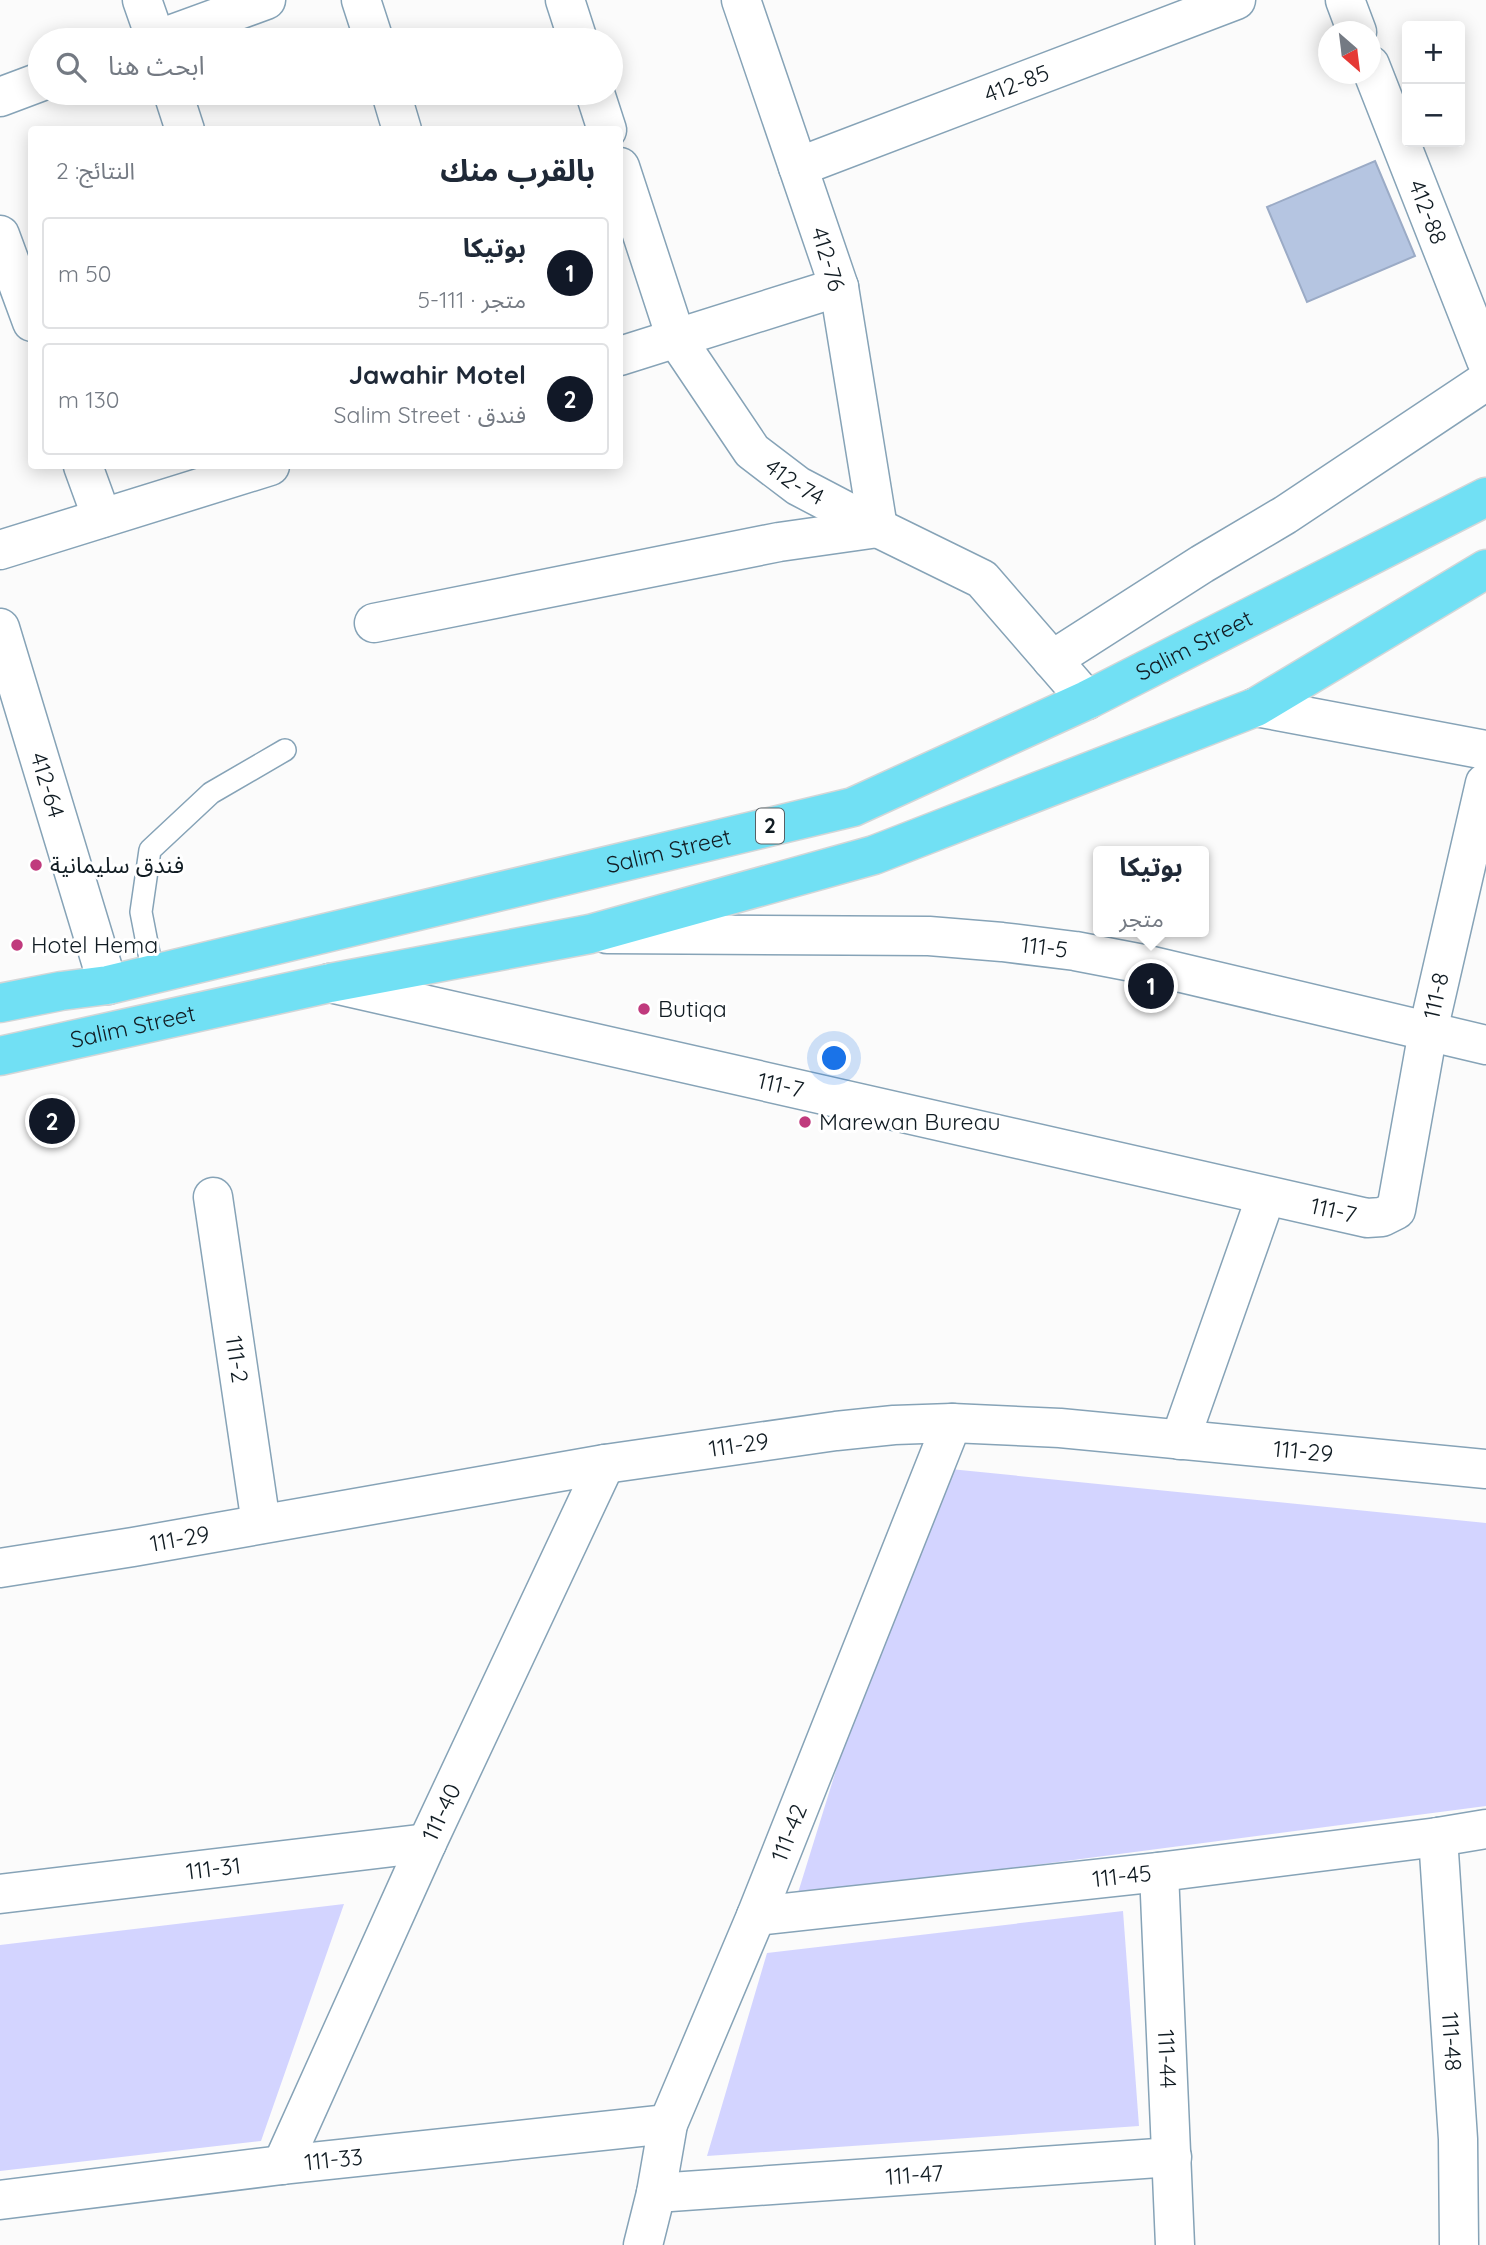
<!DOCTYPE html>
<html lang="ar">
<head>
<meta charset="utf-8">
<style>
	body { margin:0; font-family:Quicksand,"Noto Sans Arabic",sans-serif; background:#f2f2f3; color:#1f2937; direction:rtl }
	.controls { position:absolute; right:21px; top:21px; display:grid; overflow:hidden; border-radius:7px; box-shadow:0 4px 18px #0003 }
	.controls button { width:63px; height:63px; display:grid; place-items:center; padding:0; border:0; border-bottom:2px solid #e0e1e3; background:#fff; color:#1f2937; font:35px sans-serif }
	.compass { position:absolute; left:1318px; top:21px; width:63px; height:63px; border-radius:50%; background:#fff; box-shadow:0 4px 18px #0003; rotate:152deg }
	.you { position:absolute; left:835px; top:1059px; width:24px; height:24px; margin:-18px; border:5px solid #fff; border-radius:50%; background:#1a73e8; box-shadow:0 0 0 10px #1a73e833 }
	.badge { display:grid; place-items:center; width:46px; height:46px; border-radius:50%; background:#111827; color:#fff; font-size:23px; font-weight:700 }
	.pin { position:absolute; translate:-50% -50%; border:4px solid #fff; box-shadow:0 2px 7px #0006 }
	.popup { position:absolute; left:1093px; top:846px; width:116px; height:91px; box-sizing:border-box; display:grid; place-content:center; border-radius:7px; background:#fff; filter:drop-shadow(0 2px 5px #0005); font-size:23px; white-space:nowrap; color:#747a83 }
	.popup b { font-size:26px; color:#1f2937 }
	.popup::after { content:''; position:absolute; left:50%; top:100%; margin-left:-14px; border:14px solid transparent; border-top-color:#fff }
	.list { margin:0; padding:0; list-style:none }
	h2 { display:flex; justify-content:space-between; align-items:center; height:91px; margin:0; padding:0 28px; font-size:30px }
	h2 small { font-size:23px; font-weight:400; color:#747a83 }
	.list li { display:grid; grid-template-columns:46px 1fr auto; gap:21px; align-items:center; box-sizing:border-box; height:112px; margin:0 14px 14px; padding:0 14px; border:2px solid #e0e1e3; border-radius:7px }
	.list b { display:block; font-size:26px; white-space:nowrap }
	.list p { margin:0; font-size:23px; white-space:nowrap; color:#747a83 }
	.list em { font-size:23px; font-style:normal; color:#747a83 }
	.icon { flex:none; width:38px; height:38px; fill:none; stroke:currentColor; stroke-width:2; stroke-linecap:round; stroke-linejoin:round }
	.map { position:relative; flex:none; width:1486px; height:2245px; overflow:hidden; direction:ltr }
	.search { position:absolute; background:#fff; box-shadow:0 4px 18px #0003; left:28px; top:28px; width:595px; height:77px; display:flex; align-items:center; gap:18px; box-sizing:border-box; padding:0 24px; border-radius:38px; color:#747a83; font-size:26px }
	.panel { position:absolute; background:#fff; box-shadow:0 4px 18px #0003; left:28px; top:126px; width:595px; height:343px; border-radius:7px; direction:rtl }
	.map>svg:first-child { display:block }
</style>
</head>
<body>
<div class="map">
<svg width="1486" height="2245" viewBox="0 0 1486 2245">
	<rect width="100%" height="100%" fill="#fbfbfb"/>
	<path fill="#d3d4ff" d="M930,1467L1486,1523V1806L797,1896Z
		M344,1904L261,2141L0,2171V1945Z
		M1123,1911L1139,2126L707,2156L767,1953Z"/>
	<path fill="#b5c5e1" stroke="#9babc6" stroke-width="2" d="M1375,161L1415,256L1307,302L1267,207Z"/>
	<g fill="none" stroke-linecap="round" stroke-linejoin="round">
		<g stroke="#86a3b7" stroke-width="24">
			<path id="lane" d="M153,974L141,912L150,850L211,793L285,750"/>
		</g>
		<g stroke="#86a3b7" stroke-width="41">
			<g id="street">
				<path d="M142,0L156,40"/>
				<path d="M361,0L374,40"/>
				<path d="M565,0L578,40"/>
				<path d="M1345,0L1357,32"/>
				<path d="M156,40L266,0"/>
				<path id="s1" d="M1370,65L1486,360"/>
				<path d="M173,93L185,130"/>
				<path d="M391,93L402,130"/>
				<path d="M595,93L607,130"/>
				<path d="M0,97L40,82"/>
				<path id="s2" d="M620,167L676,338L752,451L798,486L878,528L982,579L1087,700"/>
				<path id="s3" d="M798,167L1236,0"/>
				<path d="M0,235L32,322"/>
				<path d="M620,356L839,287"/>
				<path d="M83,466L102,518"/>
				<path d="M0,550L270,466"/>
				<path d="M374,623L779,542L878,528L839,287L741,0"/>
				<path id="s4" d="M0,628L108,985"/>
				<path d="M1052,660L1202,564L1285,515L1486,381"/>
				<path d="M1256,707L1486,750"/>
				<path id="s5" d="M607,934L929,936L1002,942L1075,951L1148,965L1486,1045"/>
				<path id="s6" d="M330,983L1367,1218L1382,1217L1396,1210L1428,1031L1485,783"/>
				<path id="s7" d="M213,1197L261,1524"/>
				<path d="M1180,1440L1266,1196"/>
				<path id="s8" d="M0,1568L133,1547L605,1464L836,1431L894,1425L952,1423L1060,1428L1486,1469"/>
				<path id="s9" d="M1438,1837L1458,2139L1459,2245"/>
				<path id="s10" d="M1159,1872L1175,2245"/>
				<path id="s11" d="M0,1894L427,1843"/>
				<path id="s12" d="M756,1916L1159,1872L1438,1837L1486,1829"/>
				<path id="s13" d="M282,2165L427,1843L605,1464"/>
				<path id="s14" d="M656,2193L1172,2157"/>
				<path id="s15" d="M0,2200L282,2165L668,2124"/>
				<path id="s16" d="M643,2245L656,2193L668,2124L756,1916L952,1423"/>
			</g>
		</g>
		<g stroke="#d4d6d7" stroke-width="41">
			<g id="primary">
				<path id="s17" d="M0,1003L61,991L108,985L853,807L1087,700L1486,497"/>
				<path id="s18" d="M0,1056L330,983L590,934L874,855L1256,707L1486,569"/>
			</g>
		</g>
		<use href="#lane" stroke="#fff" stroke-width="21"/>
		<use href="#street" stroke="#fff" stroke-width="38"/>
		<use href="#primary" stroke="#71e0f4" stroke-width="38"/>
	</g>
	<g fill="#c03a7d" stroke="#fff" stroke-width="2.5">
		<circle cx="36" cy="865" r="7"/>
		<circle cx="17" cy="945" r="7"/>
		<circle cx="644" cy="1009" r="7"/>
		<circle cx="805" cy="1122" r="7"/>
	</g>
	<g text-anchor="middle" stroke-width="6" stroke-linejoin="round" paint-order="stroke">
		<rect fill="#fff" stroke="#586065" stroke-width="2" x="756" y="808.5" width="28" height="35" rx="5"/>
		<g font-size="21" font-weight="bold" fill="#111c23">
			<text x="770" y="833">2</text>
		</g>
		<g font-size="23" fill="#111c23" stroke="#fff">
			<text dy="8" stroke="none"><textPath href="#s3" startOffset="234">412-85</textPath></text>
			<text dy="8" stroke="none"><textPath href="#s1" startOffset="158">412-88</textPath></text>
			<text transform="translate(828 259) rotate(73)" y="8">412-76</text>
			<text dy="8" stroke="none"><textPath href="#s2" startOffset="369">412-74</textPath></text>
			<text dy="8" stroke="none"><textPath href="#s17" startOffset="1253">Salim Street</textPath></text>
			<text dy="8" stroke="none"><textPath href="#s4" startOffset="164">412-64</textPath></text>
			<text dy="8" stroke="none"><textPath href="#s17" startOffset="686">Salim Street</textPath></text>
			<text dy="8" stroke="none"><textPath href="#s5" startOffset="438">111-5</textPath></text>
			<text dy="8" stroke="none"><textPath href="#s6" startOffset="1312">111-8</textPath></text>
			<text dy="8" stroke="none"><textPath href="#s18" startOffset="136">Salim Street</textPath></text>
			<text dy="8" stroke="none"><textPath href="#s6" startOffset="462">111-7</textPath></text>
			<text dy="8" stroke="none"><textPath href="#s6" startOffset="1029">111-7</textPath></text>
			<text dy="8" stroke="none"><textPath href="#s7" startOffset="164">111-2</textPath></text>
			<text dy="8" stroke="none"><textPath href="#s8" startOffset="749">111-29</textPath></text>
			<text dy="8" stroke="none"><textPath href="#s8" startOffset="1316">111-29</textPath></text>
			<text dy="8" stroke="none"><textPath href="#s8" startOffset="182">111-29</textPath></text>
			<text dy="8" stroke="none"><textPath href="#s13" startOffset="387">111-40</textPath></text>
			<text dy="8" stroke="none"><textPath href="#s16" startOffset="439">111-42</textPath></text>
			<text dy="8" stroke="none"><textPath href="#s11" startOffset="215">111-31</textPath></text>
			<text dy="8" stroke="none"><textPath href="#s12" startOffset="368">111-45</textPath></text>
			<text dy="8" stroke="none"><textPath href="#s9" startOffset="205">111-48</textPath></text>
			<text dy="8" stroke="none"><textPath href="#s10" startOffset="187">111-44</textPath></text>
			<text dy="8" stroke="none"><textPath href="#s15" startOffset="336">111-33</textPath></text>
			<text dy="8" stroke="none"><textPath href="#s14" startOffset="259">111-47</textPath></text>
		</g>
		<g font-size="23" fill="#111c23" stroke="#fff" text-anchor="start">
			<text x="50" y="873">فندق سليمانية</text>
			<text x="31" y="953">Hotel Hema</text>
			<text x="658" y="1017">Butiqa</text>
			<text x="819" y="1130">Marewan Bureau</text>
		</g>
	</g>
</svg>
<div class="controls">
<button>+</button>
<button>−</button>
</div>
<svg class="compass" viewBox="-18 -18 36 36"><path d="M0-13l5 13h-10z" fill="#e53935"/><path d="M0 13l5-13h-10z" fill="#747a83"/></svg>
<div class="you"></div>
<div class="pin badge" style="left:1151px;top:986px">1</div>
<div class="popup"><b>بوتيكا</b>متجر</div>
<div class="pin badge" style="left:52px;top:1121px">2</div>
<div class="search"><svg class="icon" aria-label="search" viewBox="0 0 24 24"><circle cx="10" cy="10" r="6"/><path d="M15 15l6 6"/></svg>ابحث هنا</div>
<section class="panel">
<h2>بالقرب منك<small>النتائج: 2</small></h2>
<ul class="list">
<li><span class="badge">1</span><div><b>بوتيكا</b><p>متجر · 111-5</p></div><em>50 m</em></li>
<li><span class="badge">2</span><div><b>Jawahir Motel</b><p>فندق · Salim Street</p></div><em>130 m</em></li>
</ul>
</section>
</div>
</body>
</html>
